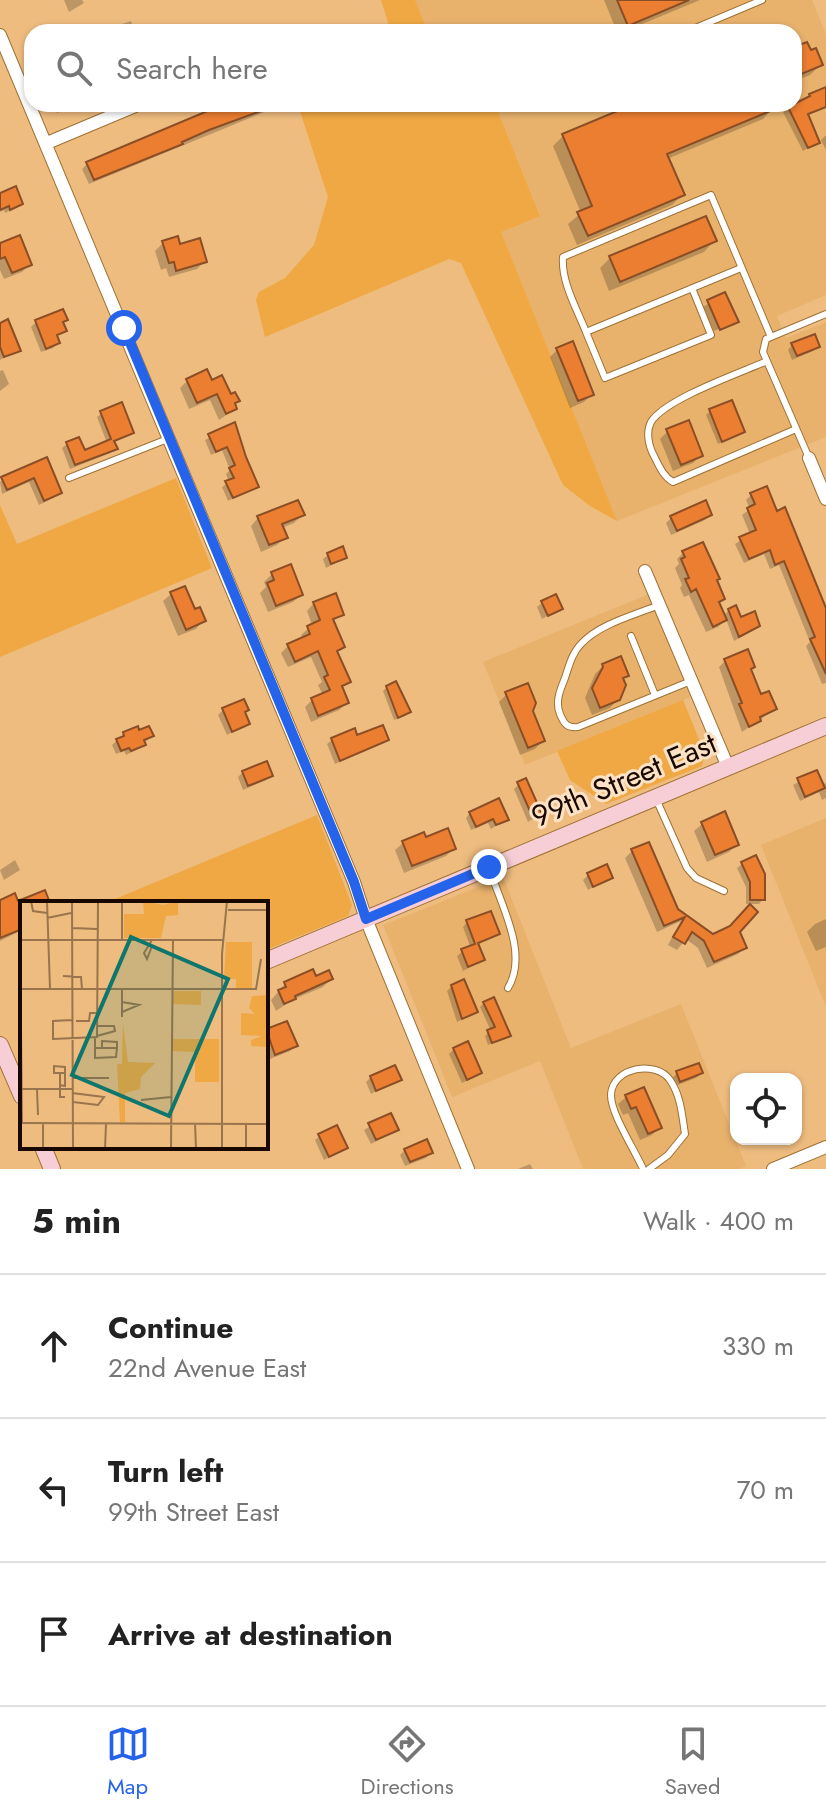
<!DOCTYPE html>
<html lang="en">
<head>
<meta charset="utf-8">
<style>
	body { margin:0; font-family:Jost,sans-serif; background:#f6f6f6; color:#222 }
	.controls { position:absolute; right:24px; bottom:24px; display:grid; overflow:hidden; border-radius:16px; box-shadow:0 2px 6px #0004 }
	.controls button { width:72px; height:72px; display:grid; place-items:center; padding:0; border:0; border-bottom:2px solid #e0e0e0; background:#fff; color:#222; font:40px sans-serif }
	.stop { position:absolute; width:24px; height:24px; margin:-18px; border:6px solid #2563eb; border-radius:50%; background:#fff }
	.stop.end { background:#2563eb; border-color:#fff; box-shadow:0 2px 8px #0008 }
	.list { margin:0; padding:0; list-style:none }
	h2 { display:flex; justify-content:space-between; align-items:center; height:104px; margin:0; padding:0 32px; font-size:34px }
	h2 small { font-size:26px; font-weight:400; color:#767676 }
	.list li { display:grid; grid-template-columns:52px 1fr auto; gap:24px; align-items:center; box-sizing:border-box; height:144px; padding:0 32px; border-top:2px solid #e0e0e0 }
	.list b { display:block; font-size:30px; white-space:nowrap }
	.list p { margin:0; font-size:26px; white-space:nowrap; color:#767676 }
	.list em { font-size:26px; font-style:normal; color:#767676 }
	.icon { flex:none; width:44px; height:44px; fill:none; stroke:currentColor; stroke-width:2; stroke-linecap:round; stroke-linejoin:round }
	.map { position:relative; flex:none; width:826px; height:1169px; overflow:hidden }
	.search { position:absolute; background:#fff; box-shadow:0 2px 6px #0004; left:24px; right:24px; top:24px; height:88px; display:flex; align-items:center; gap:20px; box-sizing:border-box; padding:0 28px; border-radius:24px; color:#767676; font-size:30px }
	.sheet { height:536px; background:#fff }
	nav { display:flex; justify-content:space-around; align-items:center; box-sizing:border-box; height:112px; border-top:2px solid #e0e0e0; background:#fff; font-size:22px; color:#767676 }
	nav a { display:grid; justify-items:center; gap:4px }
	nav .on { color:#2563eb }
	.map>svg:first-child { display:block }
</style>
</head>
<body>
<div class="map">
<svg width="826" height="1169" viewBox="0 0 826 1169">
	<rect width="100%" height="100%" fill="#eebc7f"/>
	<path fill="#e8b26d" d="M415,0H812L826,34V295L777,316L786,338L826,322V437L617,521L501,232L540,215L495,104H794V32H466L465,29L458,32H428Z
		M649,594L691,697L525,765L483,662Z
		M826,818V1007L761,845Z
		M503,877L571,1048L681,1004L746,1166L739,1169H583L540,1061L452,1097L383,925Z"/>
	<path fill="#efa843" d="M381,0H415L428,32H391Z
		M495,104L540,216L501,232L617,521L590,506L563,485L461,263L449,259L265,337L256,300L259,292L285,278L314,245L328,197L298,105Z
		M176,478L212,568L0,657V505L17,544Z
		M683,700L705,754L702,766L606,804L570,780L557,751Z
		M317,815L352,905L348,916L266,950V903H117L115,899Z"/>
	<path fill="#0003" d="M64,0H82L84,3L69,12Z
		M604,0H700L623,32H617Z
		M131,21L135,32H118L117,29L122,24Z
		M202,27L204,32L210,29L211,32H191Z
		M794,49L820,65L810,75L794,81Z
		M826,93V108L806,116L817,142L803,151L783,112L810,95Z
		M53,104H78L57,113Z
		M229,104H284L89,184L82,169L87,164Z
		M639,104H771L773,108L763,119L667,159L683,194L672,205L577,245L568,224L581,213L553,146L563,136Z
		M826,135V150L821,140Z
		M0,195L21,204L5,213L4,210L0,212Z
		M714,241L704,252L609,291L600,268L610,258Z
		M163,243L179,246L205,261L197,269L169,277L166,268L161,270L155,251Z
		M0,245L30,264L22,272L4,279L0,270Z
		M724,294L737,321L714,331L703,307Z
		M36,322L61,323L64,331L55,337L57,343L53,348L41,352L31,327Z
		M0,325L18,350L0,360Z
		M792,345L818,346L813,351L792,360L788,350Z
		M557,350L592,394L584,402L570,408L550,357Z
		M3,370L9,384L0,391V371Z
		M187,381L211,382L237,401L233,405L235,409L219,420L210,400L189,409L180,388Z
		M710,411L743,432L718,444L706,415Z
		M102,413L132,432L113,443L115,449L110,453L70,469L62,448L67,444L84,453L107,443L97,417Z
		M234,425L256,486L228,501L222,487L229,482L226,474L230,470L222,450L211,455L205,440Z
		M668,431L701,455L693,463L673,471L660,439Z
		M46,460L60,492L55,497L39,505L29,482L2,494L0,482L3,479Z
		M752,494L826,611V683L822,684L806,646L810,642L779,565L770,569L764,554L744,563L735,544L750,534L742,515L750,509L746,500Z
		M302,515L294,523L282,528L285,537L277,545L261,552L251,526L258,518Z
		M710,515L705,520L671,535L666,523L671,518Z
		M684,552L715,581L723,599L718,604L723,616L729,610L740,619L758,625L753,630L734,641L726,619L718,627L706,632L689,595L684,597L680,588L682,585L675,568L679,564L677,559Z
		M328,555L345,558L326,568L323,559Z
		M272,574L301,595L293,602L268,612L260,593L266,587L264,582Z
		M171,594L203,621L196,629L178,636L163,601Z
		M314,603L342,614L332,622L343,647L336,653L348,681L341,689L347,703L339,710L311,722L305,707L312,700L323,695L318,685L322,682L311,657L288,667L281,653L288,646L303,639L301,635L312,625L307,611Z
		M542,603L560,609L542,619L537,607Z
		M725,661L749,670L760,697L775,709L742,732L719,667Z
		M603,666L627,675L622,680L618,699L610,708L592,715L585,698L595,674Z
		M387,687L409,712L405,716L394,720L383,691Z
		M507,694L543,741L535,749L520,755L499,702Z
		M223,710L243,713L248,723L227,735L218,715Z
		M138,733L151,736L138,749L126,755L124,751L116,754L112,745L124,734Z
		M356,737L386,739L381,744L335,764L327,744L332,740Z
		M243,772L271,776L266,780L243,790L238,777Z
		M816,772L821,785L826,783V798L822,800L819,792L800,801L793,785Z
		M519,784L540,814L528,822L514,789Z
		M470,813L506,819L491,829L488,823L471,830L466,818Z
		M702,824L737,844L729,852L707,862L694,831Z
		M425,840L454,848L446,856L404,873L395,850L403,843Z
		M632,851L677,910L713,936L738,932L745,947L738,954L707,968L698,948L686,939L677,950L668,945L681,921L657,932L625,858Z
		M15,860L20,870L4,880L0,870Z
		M742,864L763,899L759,904H746V887L737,868Z
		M588,875L611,877L588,890L583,880Z
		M44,893L48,903H22V930L0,941V902L17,904Z
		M826,919V947L816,951L807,932L815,924Z
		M467,922L497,934L477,945L483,960L463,971L457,956L470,946L463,927Z
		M315,978L331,979L323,987L292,1000L276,1011L271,1000L285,984Z
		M452,986L476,1012L457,1022L447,991Z
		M484,1003L508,1035L488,1045L485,1036L491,1031L480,1007Z
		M286,1023L295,1046L290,1051L270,1059L266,1049V1032Z
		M454,1049L480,1072L475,1077L462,1083L449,1054Z
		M677,1073H701L696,1078L675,1086L672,1078Z
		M371,1077L399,1079L371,1094L366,1082Z
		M626,1097L660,1127L652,1135L640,1140L628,1113L623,1115L618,1104Z
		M390,1115L397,1130L371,1144L364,1130Z
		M320,1136L345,1148L324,1160L315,1140Z
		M405,1150L430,1153L426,1158L405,1166L400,1155Z
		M530,1164L533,1169H518Z"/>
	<path fill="#eb7e31" stroke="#8a4e27" stroke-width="2" d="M617,0H689L628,26Z
		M807,42L811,50L816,48L823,65L799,75L794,64V47Z
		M826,87V107L808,114L820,143L808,148L787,105L794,104L810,96L809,94Z
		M224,104H280L209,130L182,142L183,144L94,180L86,162Z
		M634,104H787L667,154L685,195L588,236L577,212L592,206L562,134Z
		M16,186L23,204L10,210L9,206L0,210V193Z
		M706,216L717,241L620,282L609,256Z
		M20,235L32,265L12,273L5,257L0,259V243Z
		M178,236L180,244L200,238L207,262L176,271L174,262L169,263L162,241Z
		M725,292L739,322L720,330L707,300Z
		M63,309L68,320L63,322L67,331L57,335L60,343L46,349L35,320Z
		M8,319L21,351L4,357L0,347V323Z
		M815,334L820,347L797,356L791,343Z
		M573,341L594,395L578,401L556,348Z
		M207,369L212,380L222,375L231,394L235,392L240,401L235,403L237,409L226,414L217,394L197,403L186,379Z
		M732,400L745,432L722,442L709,409Z
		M122,402L134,433L114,441L118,449L75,465L66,442L79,437L85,450L111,439L100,411Z
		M689,420L703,456L681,465L666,429Z
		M235,422L246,457L259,487L233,498L225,481L234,478L229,468L235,465L227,447L216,452L208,434Z
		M47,457L62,493L44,501L34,478L7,490L1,477Z
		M767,486L777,511L785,507L826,608V674L810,639L815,637L784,561L775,565L770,550L749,559L739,537L756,530L747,508L755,504L750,493Z
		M298,500L305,515L282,524L288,538L269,545L257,516Z
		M706,500L712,515L677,531L670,516Z
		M703,542L720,579L717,580L725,599L719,602L727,620L713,627L696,589L691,592L685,579L689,578L681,559L685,557L682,551Z
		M343,546L347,558L331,564L327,553Z
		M291,564L303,595L276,606L267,583L274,580L271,572Z
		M185,586L195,609L200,607L206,621L186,630L170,592Z
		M336,593L344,615L333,619L345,647L337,651L351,682L342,686L349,703L318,716L311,698L330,690L324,677L328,675L318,651L295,662L287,644L310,634L307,626L320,620L313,602Z
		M556,594L563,609L548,616L541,601Z
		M736,605L741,617L755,611L760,626L739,637L728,609Z
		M748,649L755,667L751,669L761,694L769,691L777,709L760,717L761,721L749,727L739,704L742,703L724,659Z
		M621,656L629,676L623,678L626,685L620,700L600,708L592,688L603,667L602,664Z
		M396,681L411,712L398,718L386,686Z
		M528,683L536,703L533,711L545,741L528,748L505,692Z
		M244,699L249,710L245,712L250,724L232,732L222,708Z
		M383,725L389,740L340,761L331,738L355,728L357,735Z
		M138,726L139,730L149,726L154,736L144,740L146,745L131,751L129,748L121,751L116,739L124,736L123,732Z
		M267,761L273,776L248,786L242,771Z
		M817,770L825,788L805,797L797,778Z
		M526,778L542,814L533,818L517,782Z
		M499,798L509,820L496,825L493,819L476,827L469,812Z
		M725,811L739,845L715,855L701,822Z
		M448,828L456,849L412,866L402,841L424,832L426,837Z
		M649,842L678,909L713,934L730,926L750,904L758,912L740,932L747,948L714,962L704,941L692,932L685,944L673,937L685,917L664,926L631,849Z
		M756,855L765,874V900H750V882L741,862Z
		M607,864L613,878L593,887L587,873Z
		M45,890L50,903H22V929L0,938V900L15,893L18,901Z
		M491,911L500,934L478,943L485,960L468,967L461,949L475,944L466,920Z
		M313,969L316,976L329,970L333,979L295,996L296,999L284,1004L278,990L286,987L284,982Z
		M464,979L478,1012L462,1019L451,985Z
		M494,997L511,1036L492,1043L487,1030L495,1027L483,1002Z
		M287,1021L298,1046L275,1055L266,1029Z
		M468,1041L482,1073L467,1080L453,1048Z
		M699,1063L703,1073L680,1082L676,1071Z
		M395,1065L402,1080L376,1091L370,1076Z
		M644,1087L662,1128L648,1134L636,1107L631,1109L625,1095Z
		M391,1113L399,1130L376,1140L368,1123Z
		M337,1125L348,1148L329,1157L318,1134Z
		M427,1139L433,1153L410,1162L404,1149Z"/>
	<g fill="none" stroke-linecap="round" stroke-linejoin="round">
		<g stroke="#9e7133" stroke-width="8">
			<path id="lane" d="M686,32L762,0
				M741,268L586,332C577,309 561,282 563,257L711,195L771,337
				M586,332L605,378L711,335L692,288
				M767,361C740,373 665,399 651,422C646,432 648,442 652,452C658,463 662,476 673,482L796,429
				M809,458L763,352L766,339L826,314
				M69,478L170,438
				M659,605C635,615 599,624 581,644C572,653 569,666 565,678C560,690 555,702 560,714C564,724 567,728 578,727L691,681
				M631,636L655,695
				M657,801L687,868L696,878L724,891
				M490,870C501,906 529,953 508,988
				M643,1169C635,1150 610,1113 611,1094C613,1067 656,1060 670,1080C681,1096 682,1115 685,1134L668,1155L649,1169"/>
		</g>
		<g stroke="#9e7133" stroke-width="14">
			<path id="street" d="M0,35L354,882L366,919L468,1169
				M47,143L140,104
				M809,458L826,499
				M645,571L728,767
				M773,1169L826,1147"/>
		</g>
		<g stroke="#9e7133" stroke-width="18">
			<path id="secondary" d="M266,961L826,726
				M0,1045L22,1096
				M43,1147L52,1169"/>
		</g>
		<use href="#lane" stroke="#fff" stroke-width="6"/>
		<use href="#street" stroke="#fff" stroke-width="12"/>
		<use href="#secondary" stroke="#f8ced6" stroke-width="16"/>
	</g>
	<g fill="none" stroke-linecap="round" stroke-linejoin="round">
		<path stroke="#2563eb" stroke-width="10" d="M124,328L354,882L366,919L489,867"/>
	</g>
	<g text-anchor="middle" stroke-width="6" stroke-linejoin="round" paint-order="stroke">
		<g font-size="30" fill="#190800" stroke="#fce2c4">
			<text transform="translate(624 780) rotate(-23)" y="10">99th Street East</text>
		</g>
	</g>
	<g transform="translate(20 901)">
		<rect width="248" height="248" fill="#eebc7f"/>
		<path d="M123,0L143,4L158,0V14L146,15L141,37H104V13H124ZM206,41H232V87H216V78H204ZM154,90H181V104L153,103ZM248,94V146L231,145V139L242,135L221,134V112L235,113L229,107L232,95ZM103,123L108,161L135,162L121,176L120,188L105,192V221H100L97,163H102ZM153,138H199V181H175V151L153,150Z" fill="#efa843"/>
		<path fill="none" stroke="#99744c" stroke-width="2" d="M11,0L13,10L27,12M27,0L30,88M52,0L53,248M102,0V38M208,9H248M27,17L51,12M52,27L77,28M0,39H204M0,39L2,222M132,39L124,52L127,58L132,45M43,75L61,76L62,88M0,88H236L241,58M102,89V116M102,101L119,104L102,111M52,119L33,120V138L77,136L78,0M56,120H69L70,112H77M77,125H94L95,130L77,135M75,147H97L96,156L75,157V137M82,147V140L97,141V147M40,172V196H45M52,177H89M40,184L45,185V166L34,165V172H45M2,188H52M17,188L18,214M52,192L84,196L78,204L53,201M121,199L151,196M0,222L248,223M175,222L176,248M23,248V222M85,248L86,223M151,248L153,39M202,248V53L207,0M226,248V223"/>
		<path fill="#0f766e" fill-opacity="0.15" stroke="#0f766e" stroke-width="4" d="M111,36L208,78L149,215L52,174Z"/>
		<rect width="248" height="248" fill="none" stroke="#190800" stroke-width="4"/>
	</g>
</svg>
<div class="controls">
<button><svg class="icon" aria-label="locate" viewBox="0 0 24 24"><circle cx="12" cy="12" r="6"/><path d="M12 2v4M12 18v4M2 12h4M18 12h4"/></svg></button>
</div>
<div class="stop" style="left:124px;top:328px"></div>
<div class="stop end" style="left:489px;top:867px"></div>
<div class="search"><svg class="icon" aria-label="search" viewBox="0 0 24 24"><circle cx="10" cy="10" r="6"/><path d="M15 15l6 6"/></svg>Search here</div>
</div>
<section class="sheet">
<h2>5 min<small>Walk · 400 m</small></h2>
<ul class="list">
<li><svg class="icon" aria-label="ahead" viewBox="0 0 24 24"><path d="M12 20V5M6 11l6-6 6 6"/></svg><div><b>Continue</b><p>22nd Avenue East</p></div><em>330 m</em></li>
<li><svg class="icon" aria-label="left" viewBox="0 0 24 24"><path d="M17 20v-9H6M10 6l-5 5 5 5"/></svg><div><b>Turn left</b><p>99th Street East</p></div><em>70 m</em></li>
<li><svg class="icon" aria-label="arrive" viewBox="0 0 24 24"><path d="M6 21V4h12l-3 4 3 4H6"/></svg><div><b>Arrive at destination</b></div></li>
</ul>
</section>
<nav>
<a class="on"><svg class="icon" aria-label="map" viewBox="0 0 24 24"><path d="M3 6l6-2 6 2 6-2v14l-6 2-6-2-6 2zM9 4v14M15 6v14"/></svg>Map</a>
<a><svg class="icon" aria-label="directions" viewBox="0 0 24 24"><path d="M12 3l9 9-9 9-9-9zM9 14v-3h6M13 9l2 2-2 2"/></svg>Directions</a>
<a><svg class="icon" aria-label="saved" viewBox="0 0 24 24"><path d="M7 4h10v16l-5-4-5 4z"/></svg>Saved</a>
</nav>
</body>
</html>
